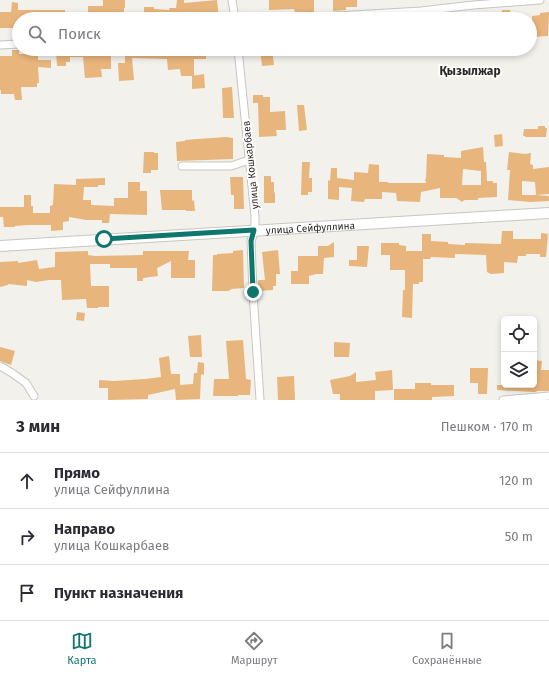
<!DOCTYPE html>
<html lang="ru">
<head>
<meta charset="utf-8">
<style>
	body { margin:0; font-family:"Fira Sans",sans-serif; background:#f7f7f7; color:#2b2b33 }
	.controls { position:absolute; right:12px; bottom:12px; display:grid; overflow:hidden; border-radius:6px; box-shadow:0 2px 6px #0003 }
	.controls button { width:36px; height:36px; display:grid; place-items:center; padding:0; border:0; border-bottom:1px solid #e1e1e2; background:#fff; color:#2b2b33; font:20px sans-serif }
	.stop { position:absolute; width:12px; height:12px; margin:-9px; border:3px solid #0f766e; border-radius:50%; background:#fff }
	.stop.end { background:#0f766e; border-color:#fff; box-shadow:0 1px 4px #0008 }
	.list { margin:0; padding:0; list-style:none }
	h2 { display:flex; justify-content:space-between; align-items:center; height:52px; margin:0; padding:0 16px; font-size:17px }
	h2 small { font-size:13px; font-weight:400; color:#7c7c81 }
	.list li { display:grid; grid-template-columns:26px 1fr auto; gap:12px; align-items:center; box-sizing:border-box; height:56px; padding:0 16px; border-top:1px solid #e1e1e2 }
	.list b { display:block; font-size:15px; white-space:nowrap }
	.list p { margin:0; font-size:13px; white-space:nowrap; color:#7c7c81 }
	.list em { font-size:13px; font-style:normal; color:#7c7c81 }
	.icon { flex:none; width:22px; height:22px; fill:none; stroke:currentColor; stroke-width:2; stroke-linecap:round; stroke-linejoin:round }
	.map { position:relative; flex:none; width:549px; height:400px; overflow:hidden }
	.search { position:absolute; background:#fff; box-shadow:0 2px 6px #0003; left:12px; right:12px; top:12px; height:44px; display:flex; align-items:center; gap:10px; box-sizing:border-box; padding:0 14px; border-radius:22px; color:#7c7c81; font-size:15px }
	.sheet { height:220px; background:#fff }
	nav { display:flex; justify-content:space-around; align-items:center; box-sizing:border-box; height:56px; border-top:1px solid #e1e1e2; background:#fff; font-size:11px; color:#7c7c81 }
	nav a { display:grid; justify-items:center; gap:2px }
	nav .on { color:#0f766e }
	.map>svg:first-child { display:block }
</style>
</head>
<body>
<div class="map">
<svg width="549" height="400" viewBox="0 0 549 400">
	<rect width="100%" height="100%" fill="#f3f1eb"/>
	<path fill="#e8b57c" fill-rule="evenodd" d="M103,0H125V8H124V19H88V6H103Z
		M177,0H184V3L217,0L219,19H142V12H144V7H154V9L170,10L169,8H176Z
		M269,0H314V12L295,13L294,9L269,10Z
		M333,0H357V7H346V10L333,11Z
		M12,2L18,3V10H65V19H19V28H0V12H11Z
		M502,10H510V17H501Z
		M549,12L548,36L533,37L532,16L540,15V13Z
		M125,49H206V59H194V76H181L180,69L168,70L167,59L132,58L134,80L119,81L118,63H125Z
		M260,49H272L274,65L262,66Z
		M12,50H19V54H38V60H51V68L38,67L39,83H37V87H21L22,100H15L14,94H1V90H0V56H12Z
		M56,51H87V55L104,54V52H111V69H101L102,77L85,78L83,57H70V62H66V66H57Z
		M204,74L205,88L192,89V76Z
		M232,87L234,118H223L222,88Z
		M253,95H263V97H270V112L285,111L286,130H276L277,136L259,137L258,103H253Z
		M297,105H304L307,130L299,131Z
		M538,126H545V128H547L546,137H525V136H523L524,129H538Z
		M502,134L503,146L495,147L494,135Z
		M226,137L233,138V159L177,161L176,142L185,141V140L197,139Z
		M483,147L484,162H486L487,181H493V183H497V197L478,198V200H465L461,202L460,200L457,199V198H440V188L421,192L420,202L397,201L396,193L382,192V199H365L364,202L351,201L352,188L339,187V200L328,199V180L330,181L331,168H337V178L354,180V172L368,173L369,164L379,165V182H388V183H426L425,179H426L427,154L444,155V157L461,158V151ZM463,169L481,171V185H462Z
		M144,152H154V153H158V170H151V173H143Z
		M509,152L525,154L531,153L530,164L533,165V169L549,167V194L536,195L549,196V201L530,202L508,200L510,170H507ZM522,181L535,182L536,195H522Z
		M302,162H310L309,178H312V192H308V195H301Z
		M264,176H271V182H274V193L275,192V203H264Z
		M230,177H243L244,209H234V195H231Z
		M105,178V185H98V187H84L83,200H91V205L114,206V198H128V182H140V190L139,191H147V215L110,214L109,223H102V220H86L69,217V221L63,222V230L51,231V225H27L15,226V227H4L3,217H0V207H24V195H31V206H33V213H50V206L53,205L54,184L76,185V179Z
		M160,190H192V201L194,200L195,211H186V210H162Z
		M502,231H513V239H541V233L548,234L546,257H540V254H526V256H518L517,263L504,262V273L491,274L487,272L486,255L455,254V258L431,257L430,259H423V282H419V284H413L412,318L402,317L403,290H405V270H390V255H381V243H399V245L406,246V251H422V234H431V241L448,242V244L465,245V243L501,244Z
		M334,242V257L324,258L323,274H316L309,276V284H291V271H298V256H318V246H328Z
		M357,246H369L367,267L349,266V260H357Z
		M243,250L244,288L231,289V290H229V291H212L213,255H217V254L233,253V251Z
		M278,250L280,274H276V286H273V290L258,291V280H265L262,252Z
		M88,251V255L95,256L143,255V251H189L188,260H195V278H171V261L157,268L158,276L143,278V281H137V268H110V264H90L91,286H109V307H98V308H87L86,299L62,300L61,280H49L36,282L27,280V286L8,284V285L0,287V262L18,261V263L37,260L39,269L55,267V252Z
		M77,312L85,313L84,321L76,320Z
		M201,335L202,357H190L188,336Z
		M243,340L246,379L251,380L250,395H238V396H213L214,379H229L226,341Z
		M334,342L350,343L349,357H334Z
		M0,347L15,351L11,365L0,361Z
		M169,356L171,374H180V385L193,384L194,373H197L198,362L204,363V375L201,374L200,399L176,400L175,389L148,395V399L108,400V388H99V380L114,381L145,379L161,377L159,358Z
		M534,360L542,361L541,370H549V391H537L536,392H533L497,390V385H534Z
		M470,368H488L487,394H478V383H470Z
		M392,370L393,390L375,391V400H340V394H333L330,380L350,376L356,372V382L376,380L375,372Z
		M294,376L295,400H278L277,377Z
		M415,383H431V385H454V396L432,397V400H394V389H415Z"/>
	<g fill="none" stroke-linecap="round" stroke-linejoin="round">
		<g stroke="#c8c6c1" stroke-width="9">
			<path id="street" d="M232,0L235,19
				M309,19L336,16L421,11L473,5L540,0
				M0,45L19,44
				M238,49L255,216V230L251,241L253,292L260,400
				M182,166H231L249,160
				M0,366L12,373L26,383L34,396
				M503,400L549,396"/>
		</g>
		<g stroke="#c8c6c1" stroke-width="12">
			<g id="secondary">
				<path id="s1" d="M0,246C183,234 366,225 549,213"/>
			</g>
		</g>
		<use href="#street" stroke="#fff" stroke-width="7"/>
		<use href="#secondary" stroke="#fff" stroke-width="10"/>
	</g>
	<g fill="none" stroke-linecap="round" stroke-linejoin="round">
		<path stroke="#0f766e" stroke-width="5" d="M104,239L254,230L251,241L253,292"/>
	</g>
	<g text-anchor="middle" stroke-width="4" stroke-linejoin="round" paint-order="stroke">
		<g font-size="10" fill="#292826" stroke="#fffefd">
			<text transform="translate(250 165) rotate(-96)" y="4">улица Кошкарбаев</text>
			<text dy="4" stroke="none"><textPath href="#s1" startOffset="311">улица Сейфуллина</textPath></text>
		</g>
		<g font-size="12" font-weight="bold" fill="#292826" stroke="#fffefd">
			<text x="470" y="75">Қызылжар</text>
		</g>
	</g>
</svg>
<div class="controls">
<button><svg class="icon" aria-label="locate" viewBox="0 0 24 24"><circle cx="12" cy="12" r="6"/><path d="M12 2v4M12 18v4M2 12h4M18 12h4"/></svg></button>
<button><svg class="icon" aria-label="layers" viewBox="0 0 24 24"><path d="M12 4l9 5-9 5-9-5zM3 14l9 5 9-5"/></svg></button>
</div>
<div class="stop" style="left:104px;top:239px"></div>
<div class="stop end" style="left:253px;top:292px"></div>
<div class="search"><svg class="icon" aria-label="search" viewBox="0 0 24 24"><circle cx="10" cy="10" r="6"/><path d="M15 15l6 6"/></svg>Поиск</div>
</div>
<section class="sheet">
<h2>3 мин<small>Пешком · 170 m</small></h2>
<ul class="list">
<li><svg class="icon" aria-label="ahead" viewBox="0 0 24 24"><path d="M12 20V5M6 11l6-6 6 6"/></svg><div><b>Прямо</b><p>улица Сейфуллина</p></div><em>120 m</em></li>
<li><svg class="icon" aria-label="right" viewBox="0 0 24 24"><path d="M7 20v-9h11M14 6l5 5-5 5"/></svg><div><b>Направо</b><p>улица Кошкарбаев</p></div><em>50 m</em></li>
<li><svg class="icon" aria-label="arrive" viewBox="0 0 24 24"><path d="M6 21V4h12l-3 4 3 4H6"/></svg><div><b>Пункт назначения</b></div></li>
</ul>
</section>
<nav>
<a class="on"><svg class="icon" aria-label="map" viewBox="0 0 24 24"><path d="M3 6l6-2 6 2 6-2v14l-6 2-6-2-6 2zM9 4v14M15 6v14"/></svg>Карта</a>
<a><svg class="icon" aria-label="directions" viewBox="0 0 24 24"><path d="M12 3l9 9-9 9-9-9zM9 14v-3h6M13 9l2 2-2 2"/></svg>Маршрут</a>
<a><svg class="icon" aria-label="saved" viewBox="0 0 24 24"><path d="M7 4h10v16l-5-4-5 4z"/></svg>Сохранённые</a>
</nav>
</body>
</html>
